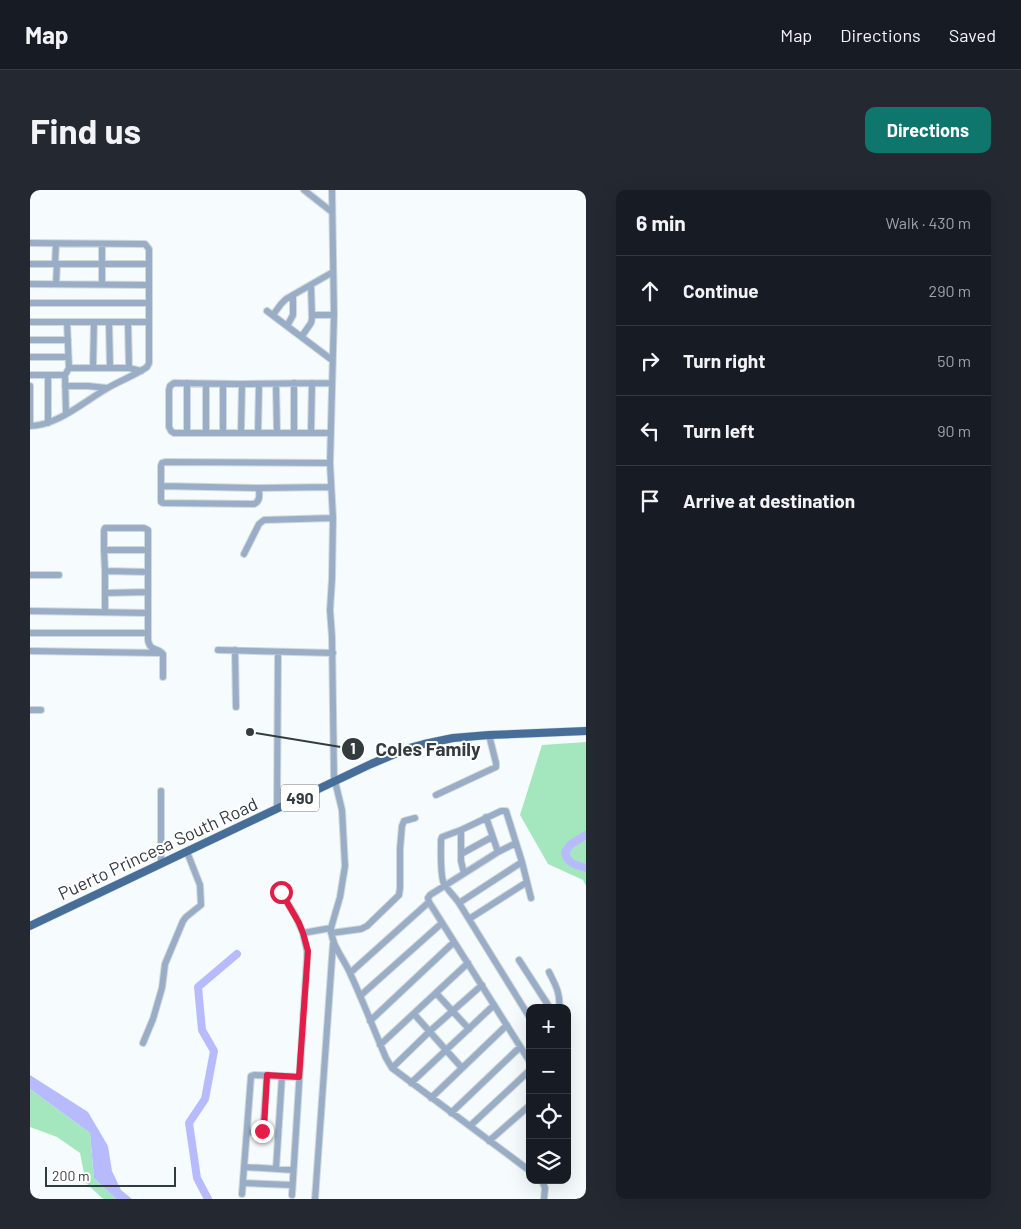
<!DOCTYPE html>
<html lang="en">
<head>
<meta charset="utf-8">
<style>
	body { margin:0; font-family:Barlow,sans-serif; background:#242831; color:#f1f3f6 }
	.controls { position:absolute; right:15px; bottom:15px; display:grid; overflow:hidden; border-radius:10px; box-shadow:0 5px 20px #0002 }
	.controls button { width:45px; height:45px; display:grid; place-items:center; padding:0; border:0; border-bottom:1px solid #363941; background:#171b24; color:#f1f3f6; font:25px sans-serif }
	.scale { position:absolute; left:15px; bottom:12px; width:131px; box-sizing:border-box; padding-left:5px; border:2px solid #323c3f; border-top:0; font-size:14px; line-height:18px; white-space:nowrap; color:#323c3f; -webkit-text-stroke:4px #fff; paint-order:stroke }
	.stop { position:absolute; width:15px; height:15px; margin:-11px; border:4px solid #e11d48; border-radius:50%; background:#fff }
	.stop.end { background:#e11d48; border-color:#fff; box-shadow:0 1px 5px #0008 }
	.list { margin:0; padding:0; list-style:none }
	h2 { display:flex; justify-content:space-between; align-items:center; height:65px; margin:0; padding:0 20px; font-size:21px }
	h2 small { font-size:16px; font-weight:400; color:#9ea1a6 }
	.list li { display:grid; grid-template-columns:32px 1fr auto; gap:15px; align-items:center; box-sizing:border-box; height:70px; padding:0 20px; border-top:1px solid #363941 }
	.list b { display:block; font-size:19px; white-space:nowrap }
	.list em { font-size:16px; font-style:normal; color:#9ea1a6 }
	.icon { flex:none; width:28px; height:28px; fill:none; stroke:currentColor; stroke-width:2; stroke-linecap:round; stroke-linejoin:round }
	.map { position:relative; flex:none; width:556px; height:1009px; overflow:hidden; border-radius:10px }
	header { display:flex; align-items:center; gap:30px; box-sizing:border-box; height:70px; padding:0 25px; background:#171b24; border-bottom:1px solid #363941 }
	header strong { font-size:24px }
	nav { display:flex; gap:28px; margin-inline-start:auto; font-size:18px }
	.intro { display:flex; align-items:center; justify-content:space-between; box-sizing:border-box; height:120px; padding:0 30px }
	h1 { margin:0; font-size:35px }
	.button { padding:12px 22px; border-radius:10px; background:#0f766e; color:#fff; font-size:18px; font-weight:700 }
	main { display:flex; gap:30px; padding:0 30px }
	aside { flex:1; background:#171b24; border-radius:10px; box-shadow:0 5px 20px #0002 }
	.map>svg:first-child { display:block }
</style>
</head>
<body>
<header>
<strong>Map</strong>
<nav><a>Map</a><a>Directions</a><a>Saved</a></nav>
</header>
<div class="intro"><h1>Find us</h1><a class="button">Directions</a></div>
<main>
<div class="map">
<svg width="556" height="1009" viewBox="0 0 556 1009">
	<rect width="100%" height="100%" fill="#f6fbfd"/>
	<path fill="#a4e7be" d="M556,552V696L553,690L518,674L490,625L512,555Z
		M0,899L60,943L64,988L86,1009H73L56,993L50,963L27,947L0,937Z"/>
	<path fill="#b7bbfd" d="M0,885L58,922L78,956L82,981L91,1000L102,1009H86L64,988L60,943L0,899Z"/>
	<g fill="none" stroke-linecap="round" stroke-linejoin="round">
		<path stroke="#b7bbfd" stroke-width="8" d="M556,645L541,654L535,662C537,674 546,675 556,678
			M178,1009L167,988L159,933L175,909L184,861L172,840L168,797L207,764"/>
		<g stroke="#d3d9db" stroke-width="8">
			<path id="minor" d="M274,0L302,22
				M0,53L115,54L119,59V173L117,177C104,186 89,191 76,199C52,213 28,235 0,236
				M72,54V94
				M0,74H119
				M25,74L26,54
				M0,94L119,95
				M26,94L27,74
				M0,113H119
				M237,121L302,170
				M243,125L251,114L256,109L303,82
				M283,125H304
				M0,132H98
				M37,132L39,178
				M79,132L80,178
				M257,136L263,125V105
				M272,146L281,133L282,128L281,95
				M0,150H38
				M0,167H38
				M63,178L64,132
				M99,178L98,132H119
				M0,185H35L39,178H99L111,181
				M18,185V233
				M35,185L36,224
				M264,193V243
				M246,194L247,243
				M0,196V236
				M35,196H58L77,198
				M157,243V193
				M176,243V194
				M193,243V194
				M211,243L212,194
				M228,243L229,194
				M281,243L282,193
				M301,243H144L141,241L139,237V200L140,196L144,193L212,194L302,193
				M131,296L229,298L301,297
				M229,298C229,304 231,311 224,314L133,313L131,312V276L132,273L136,272L300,273
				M74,360V341L75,338H114L118,340V360
				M214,364L229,334L234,330L303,328
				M75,381L74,360H118V382
				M0,385H29
				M75,403V381L118,382V402
				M0,421L118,423
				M75,422V403L118,402V450C120,462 128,457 133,464V487
				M0,443H118
				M188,460L303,463
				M205,460L206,517
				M0,461L129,463
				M0,520H11
				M131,601V673
				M406,605L466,577V573L459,545
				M247,619L248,462
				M456,627L468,662
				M431,640V671L434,683
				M431,664L462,647
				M251,702L266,727L273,743
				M399,712L500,872
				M429,713L492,672
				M439,729L497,692
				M301,738C301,755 313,767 320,783C333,811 344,840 356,868L362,878L500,981
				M301,743L331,739L337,736L369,705L370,698V659L372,636L374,631L385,628
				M489,770L520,818
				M519,782C525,794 531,804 529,818
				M320,783L399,712L398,708L400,705L468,662L486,653
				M406,803L439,839
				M330,806L412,733
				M384,824L432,878
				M500,828L429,713C425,707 417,699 414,694C410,686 411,660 411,650L412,647L431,640L471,621H476L492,672L501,708
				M340,831L424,752
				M113,853L123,829L132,798L135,774L153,731L156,727L171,715L170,695L157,662
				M350,855L438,773
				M362,878L400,841L452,795
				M381,893L464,815
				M401,908L477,835
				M421,923L490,857
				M440,936L500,880
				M217,942H229L233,940L237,885
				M459,951L500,915
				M214,977L263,980
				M246,979L252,886
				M512,990L515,998L514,1009
				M213,993L262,995
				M212,1004L221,886L224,885L269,887
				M262,1005L277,768V761L273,743L301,738L310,707L315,676L312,620L304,587L302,447L300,420L302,389L303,328L300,273L304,125L302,0
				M285,1009L303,754"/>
		</g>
		<g stroke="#d3d9db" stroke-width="9">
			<path id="major" d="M0,736L341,574L379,558L394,554L423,548L459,545L556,541"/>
		</g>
		<use href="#minor" stroke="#99aec6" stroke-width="6"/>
		<use href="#major" stroke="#476e98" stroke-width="8"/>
	</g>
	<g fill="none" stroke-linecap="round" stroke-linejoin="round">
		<path stroke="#e11d48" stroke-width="6" d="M232,941L234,939L237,885L269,887L278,761L273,743L269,733L251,702"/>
	</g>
	<g text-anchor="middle" stroke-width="4" stroke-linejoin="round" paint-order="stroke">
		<rect fill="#fff" stroke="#707679" stroke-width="1" x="251" y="594.5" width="38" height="27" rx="4"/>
		<g font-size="16" font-weight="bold" fill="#323c3f">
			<text x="270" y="614">490</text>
		</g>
		<g font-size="18" fill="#323c3f" stroke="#fff">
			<text transform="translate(128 659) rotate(-25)" y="6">Puerto Princesa South Road</text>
		</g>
	</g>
	<path fill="none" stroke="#323c3f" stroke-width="2" d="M220 542L323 559"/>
	<g fill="#323c3f" stroke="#fff" stroke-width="2">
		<circle cx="220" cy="542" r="5"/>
		<circle cx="323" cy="559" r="12"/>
	</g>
	<g font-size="15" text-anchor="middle" font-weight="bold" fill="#fff">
		<text x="323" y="564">1</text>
	</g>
	<g font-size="19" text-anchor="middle" font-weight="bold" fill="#323c3f" stroke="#fff" stroke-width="4" stroke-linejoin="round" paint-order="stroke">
		<text x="398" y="566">Coles Family</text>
	</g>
</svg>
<div class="controls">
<button>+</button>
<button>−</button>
<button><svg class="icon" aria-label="locate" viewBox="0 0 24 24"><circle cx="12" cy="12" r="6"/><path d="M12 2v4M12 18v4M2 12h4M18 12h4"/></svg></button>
<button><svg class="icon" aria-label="layers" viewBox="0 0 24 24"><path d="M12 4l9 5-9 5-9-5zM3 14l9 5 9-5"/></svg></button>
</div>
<div class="scale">200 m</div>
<div class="stop" style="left:251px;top:702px"></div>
<div class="stop end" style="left:232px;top:941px"></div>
</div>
<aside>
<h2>6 min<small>Walk · 430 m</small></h2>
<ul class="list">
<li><svg class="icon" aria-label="ahead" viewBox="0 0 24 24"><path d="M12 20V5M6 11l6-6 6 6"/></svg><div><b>Continue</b></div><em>290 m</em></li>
<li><svg class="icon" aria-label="right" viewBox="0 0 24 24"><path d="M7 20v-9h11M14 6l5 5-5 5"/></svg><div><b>Turn right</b></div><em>50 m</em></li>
<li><svg class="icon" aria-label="left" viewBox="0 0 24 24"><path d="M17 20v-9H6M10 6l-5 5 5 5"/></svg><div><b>Turn left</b></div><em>90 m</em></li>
<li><svg class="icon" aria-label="arrive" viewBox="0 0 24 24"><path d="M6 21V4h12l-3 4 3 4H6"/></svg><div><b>Arrive at destination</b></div></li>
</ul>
</aside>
</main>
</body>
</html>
